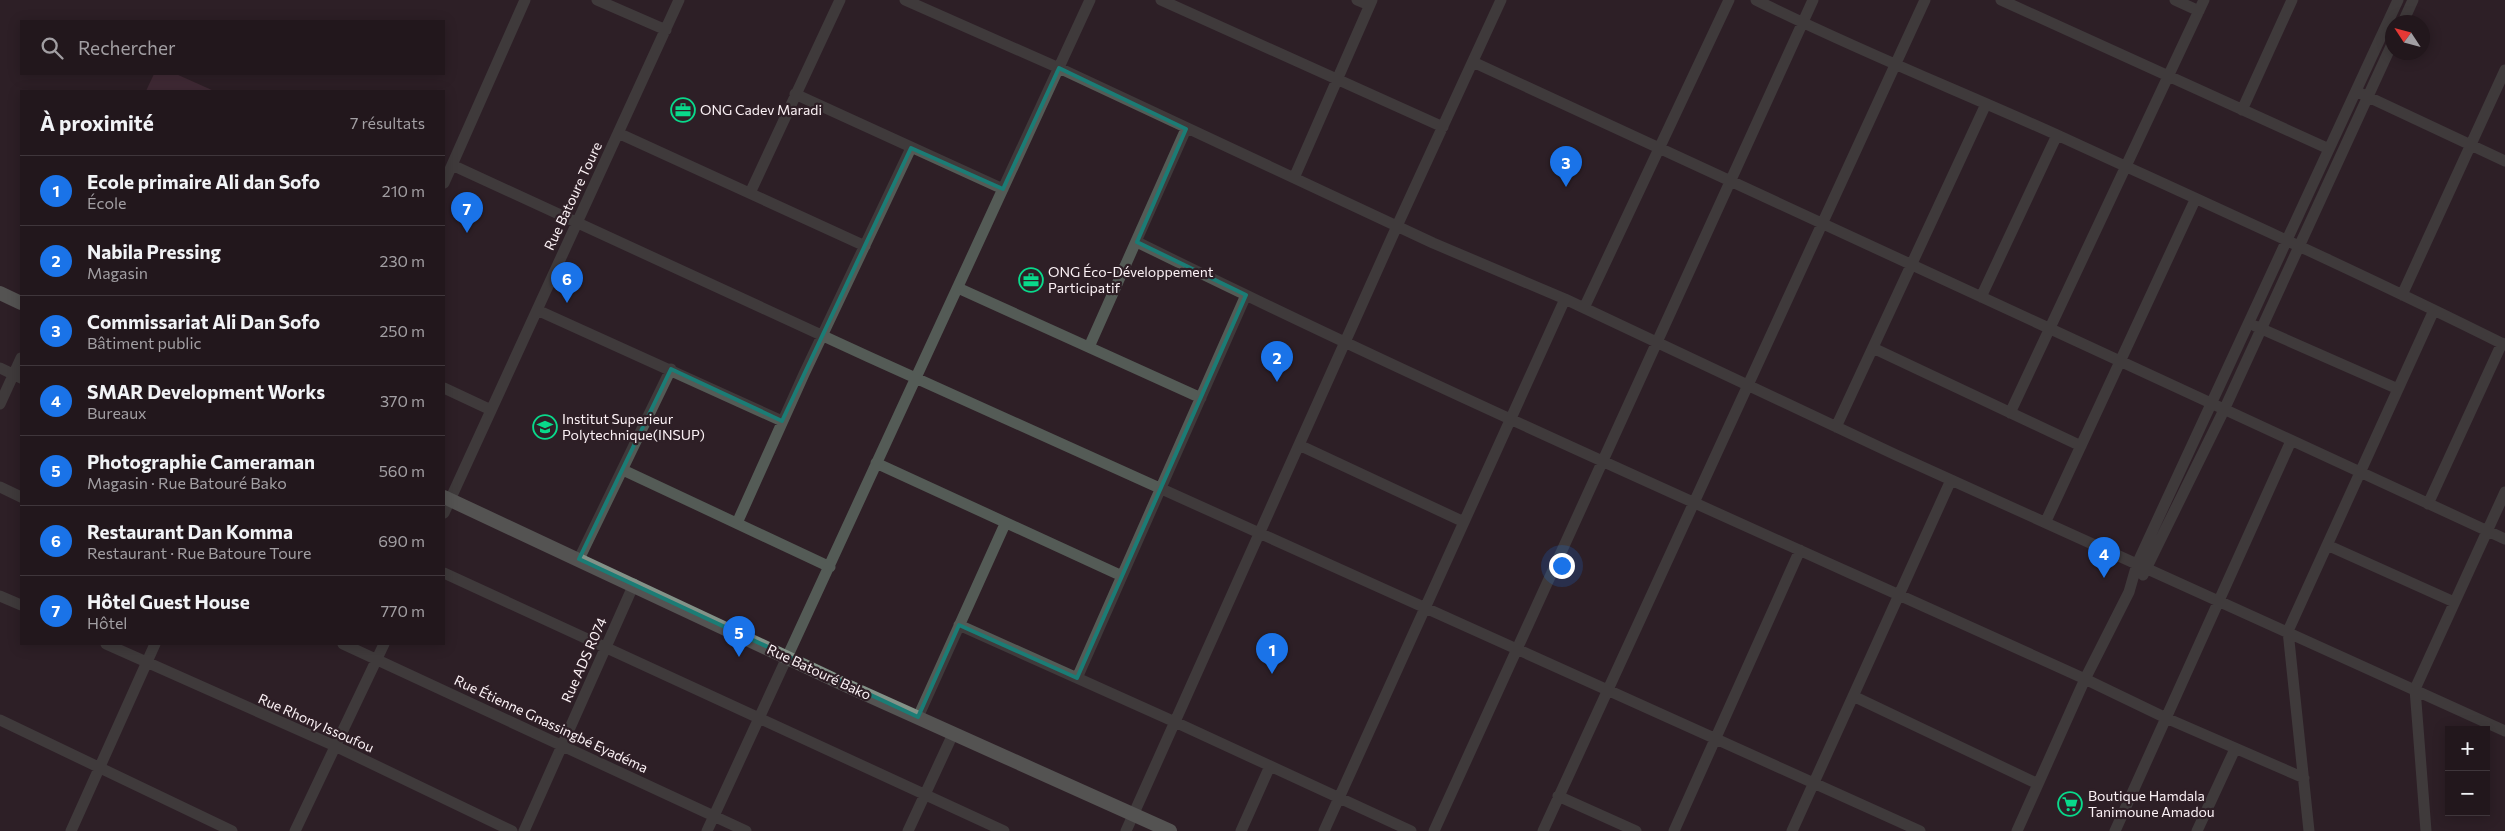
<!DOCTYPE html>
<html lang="fr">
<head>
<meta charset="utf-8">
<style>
	body { margin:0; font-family:Commissioner,sans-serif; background:#2e2429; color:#f1f3f6 }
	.controls { position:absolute; right:15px; bottom:15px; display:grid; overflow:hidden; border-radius:0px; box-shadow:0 2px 12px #0003 }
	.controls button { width:45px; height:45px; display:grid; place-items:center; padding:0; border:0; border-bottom:1px solid #3f363b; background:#22171c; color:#f1f3f6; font:25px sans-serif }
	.compass { position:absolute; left:2385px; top:15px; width:45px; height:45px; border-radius:50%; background:#22171c; box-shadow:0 2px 12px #0003; rotate:306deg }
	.you { position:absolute; left:1561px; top:565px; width:18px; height:18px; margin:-12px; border:4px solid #fff; border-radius:50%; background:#1a73e8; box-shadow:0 0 0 8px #1a73e833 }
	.badge { display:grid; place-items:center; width:32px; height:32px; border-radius:50%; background:#1a73e8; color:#fff; font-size:16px; font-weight:700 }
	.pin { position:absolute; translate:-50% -41px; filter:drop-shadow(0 1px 2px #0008) }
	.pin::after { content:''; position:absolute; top:26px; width:18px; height:15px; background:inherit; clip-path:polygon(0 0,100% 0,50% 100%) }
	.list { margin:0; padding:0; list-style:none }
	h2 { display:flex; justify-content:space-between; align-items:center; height:65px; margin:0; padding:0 20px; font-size:21px }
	h2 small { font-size:16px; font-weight:400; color:#a29fa3 }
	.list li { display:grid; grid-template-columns:32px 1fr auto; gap:15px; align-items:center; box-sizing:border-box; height:70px; padding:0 20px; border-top:1px solid #3f363b }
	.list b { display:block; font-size:19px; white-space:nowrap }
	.list p { margin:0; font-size:16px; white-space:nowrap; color:#a29fa3 }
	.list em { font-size:16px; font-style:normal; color:#a29fa3 }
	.icon { flex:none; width:28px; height:28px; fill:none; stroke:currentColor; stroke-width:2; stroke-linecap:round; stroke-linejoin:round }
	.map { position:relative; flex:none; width:2505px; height:831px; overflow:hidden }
	.search { position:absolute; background:#22171c; box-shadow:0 2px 12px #0003; left:20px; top:20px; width:425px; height:55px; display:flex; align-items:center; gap:12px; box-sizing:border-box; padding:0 18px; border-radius:0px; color:#a29fa3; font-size:19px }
	.panel { position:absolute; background:#22171c; box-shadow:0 2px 12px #0003; left:20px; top:90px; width:425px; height:555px; border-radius:0px }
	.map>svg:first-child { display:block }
</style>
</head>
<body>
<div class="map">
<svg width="2505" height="831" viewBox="0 0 2505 831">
	<rect width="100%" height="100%" fill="#2e1f26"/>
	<path fill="#583847" d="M154,74H176L214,91H146Z"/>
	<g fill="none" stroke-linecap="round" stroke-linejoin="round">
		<path stroke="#545b56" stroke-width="11" d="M597,0L666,30
			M905,0L1059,68L1433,243L1565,299L1896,455L2505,731
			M1161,0L1443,127
			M1357,0L1369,5
			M1756,0C1854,49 1955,89 2055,134C2205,203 2357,271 2505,345
			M2001,0L2329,149
			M2175,0L2199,11
			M2403,22L2413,0
			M1473,62L2505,539
			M795,94L1003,189
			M2362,94L2505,161
			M2242,110L2292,0
			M618,133L865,246
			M452,165L869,357L1920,831
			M1294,178L1372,0
			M444,183L525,0
			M750,193L840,0
			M1137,242C1449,396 1768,535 2085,679L2166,718L2304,778
			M958,288L1201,398
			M2402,295L2505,70
			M1981,297L2057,135
			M1584,308L1729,0
			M537,310L782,421
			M2255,326L2398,389
			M1089,347L1186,129
			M1873,348L2081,446
			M0,368L21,378
			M444,388L491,410
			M0,404L21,358
			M2010,413L2204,0
			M1836,427L1986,104
			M1299,445L1464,522
			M876,463L1122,576
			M623,470L830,567
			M0,487L21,497
			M2428,504L2502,343
			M444,513L679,0
			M2046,521L2195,200
			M737,523L804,374L911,148
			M2327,545L2454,602
			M579,559L671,369
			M444,573L1004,831
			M2143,575L2224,410L2392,44
			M0,596L21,605
			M959,625L1175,722L1411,831
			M106,644L335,746L512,831
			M343,644L746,831
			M1077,678L1246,295
			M1853,696L2038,784
			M918,717L1005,524
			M0,720L232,831
			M1558,796L1636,831
			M71,831L155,644
			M295,831L384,644
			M524,831L634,584
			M707,831L1090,0
			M908,831L953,734
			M1126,831L1397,226L1501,0
			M1241,831L1270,766
			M1324,831L1565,299
			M1434,831L1813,0
			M1543,831L1925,0
			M1674,831L1800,550
			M1792,831L1951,480
			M2017,831L2085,679L2129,592L2137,564L2398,0
			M2115,831L2291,441
			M2197,831L2235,749
			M2309,831L2288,631L2434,310
			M2426,831L2415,689L2505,492"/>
		<path stroke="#839288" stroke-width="14" d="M0,293L21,303
			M444,497L843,684L1170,831"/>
	</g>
	<path d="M0 0H2505V831H0ZM1059,68L1186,129L1137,242L1246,295L1077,678L959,625L918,717L579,559L671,369L782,421L911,148L1003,189Z" fill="#2e1f26" fill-opacity=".55" fill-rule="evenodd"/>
	<path fill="none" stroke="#1b7c75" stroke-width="4" stroke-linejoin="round" d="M1059,68L1186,129L1137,242L1246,295L1077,678L959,625L918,717L579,559L671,369L782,421L911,148L1003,189Z"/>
	<defs>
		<g id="office-ring" transform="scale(1.25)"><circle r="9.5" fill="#2e1f26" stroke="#09d98b" stroke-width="1.5"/><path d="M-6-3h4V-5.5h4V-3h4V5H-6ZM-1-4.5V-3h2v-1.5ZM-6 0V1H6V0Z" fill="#09d98b"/></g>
		<g id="university-ring" transform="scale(1.25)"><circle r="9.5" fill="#2e1f26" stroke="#09d98b" stroke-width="1.5"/><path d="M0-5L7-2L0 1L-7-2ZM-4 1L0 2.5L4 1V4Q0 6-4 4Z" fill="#09d98b"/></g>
		<g id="supermarket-ring" transform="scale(1.25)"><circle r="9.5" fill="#2e1f26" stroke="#09d98b" stroke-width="1.5"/><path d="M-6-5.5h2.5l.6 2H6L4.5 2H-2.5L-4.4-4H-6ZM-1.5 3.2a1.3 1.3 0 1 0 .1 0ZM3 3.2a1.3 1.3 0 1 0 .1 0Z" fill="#09d98b"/></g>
	</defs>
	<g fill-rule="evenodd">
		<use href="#office-ring" x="683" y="110"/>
		<use href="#office-ring" x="1031" y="280"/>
		<use href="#university-ring" x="545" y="427"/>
		<use href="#supermarket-ring" x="2070" y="804"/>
	</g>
	<g text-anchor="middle" stroke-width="4.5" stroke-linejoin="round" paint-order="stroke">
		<g font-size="14" fill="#fbf1f5" stroke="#2e1f26" text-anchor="start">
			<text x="700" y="115">ONG Cadev Maradi</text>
			<text x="1048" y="277">ONG Éco-Développement<tspan x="1048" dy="16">Participatif</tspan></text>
			<text x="562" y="424">Institut Superieur<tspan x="562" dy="16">Polytechnique(INSUP)</tspan></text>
			<text x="2088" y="801">Boutique Hamdala<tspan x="2088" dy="16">Tanimoune Amadou</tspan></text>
		</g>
		<g font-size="14" fill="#fbf1f5" stroke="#2e1f26">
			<text transform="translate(573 196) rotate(-65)" y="5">Rue Batoure Toure</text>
			<text transform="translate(584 660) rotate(-66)" y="5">Rue ADS R074</text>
			<text transform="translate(819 672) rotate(25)" y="5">Rue Batouré Bako</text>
			<text transform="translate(316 723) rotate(24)" y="5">Rue Rhony Issoufou</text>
			<text transform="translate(551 724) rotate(25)" y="5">Rue Étienne Gnassingbé Eyadéma</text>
		</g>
	</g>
</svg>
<div class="controls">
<button>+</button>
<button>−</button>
</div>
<svg class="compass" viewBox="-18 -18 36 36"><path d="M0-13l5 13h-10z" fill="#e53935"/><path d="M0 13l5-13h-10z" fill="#a29fa3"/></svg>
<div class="you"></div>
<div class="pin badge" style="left:1272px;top:674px">1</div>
<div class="pin badge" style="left:1277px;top:382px">2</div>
<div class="pin badge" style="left:1566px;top:187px">3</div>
<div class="pin badge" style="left:2104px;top:578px">4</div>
<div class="pin badge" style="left:739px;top:657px">5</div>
<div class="pin badge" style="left:567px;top:303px">6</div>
<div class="pin badge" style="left:467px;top:233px">7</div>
<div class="search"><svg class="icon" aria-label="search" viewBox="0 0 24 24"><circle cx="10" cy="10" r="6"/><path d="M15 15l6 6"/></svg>Rechercher</div>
<section class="panel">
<h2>À proximité<small>7 résultats</small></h2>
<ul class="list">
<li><span class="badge">1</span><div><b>Ecole primaire Ali dan Sofo</b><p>École</p></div><em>210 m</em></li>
<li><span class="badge">2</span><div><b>Nabila Pressing</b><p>Magasin</p></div><em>230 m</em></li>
<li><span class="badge">3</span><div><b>Commissariat Ali Dan Sofo</b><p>Bâtiment public</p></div><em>250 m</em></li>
<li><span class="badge">4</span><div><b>SMAR Development Works</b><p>Bureaux</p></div><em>370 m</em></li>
<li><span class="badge">5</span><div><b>Photographie Cameraman</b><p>Magasin · Rue Batouré Bako</p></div><em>560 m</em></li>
<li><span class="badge">6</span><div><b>Restaurant Dan Komma</b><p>Restaurant · Rue Batoure Toure</p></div><em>690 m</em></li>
<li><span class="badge">7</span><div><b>Hôtel Guest House</b><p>Hôtel</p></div><em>770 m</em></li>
</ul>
</section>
</div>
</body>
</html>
